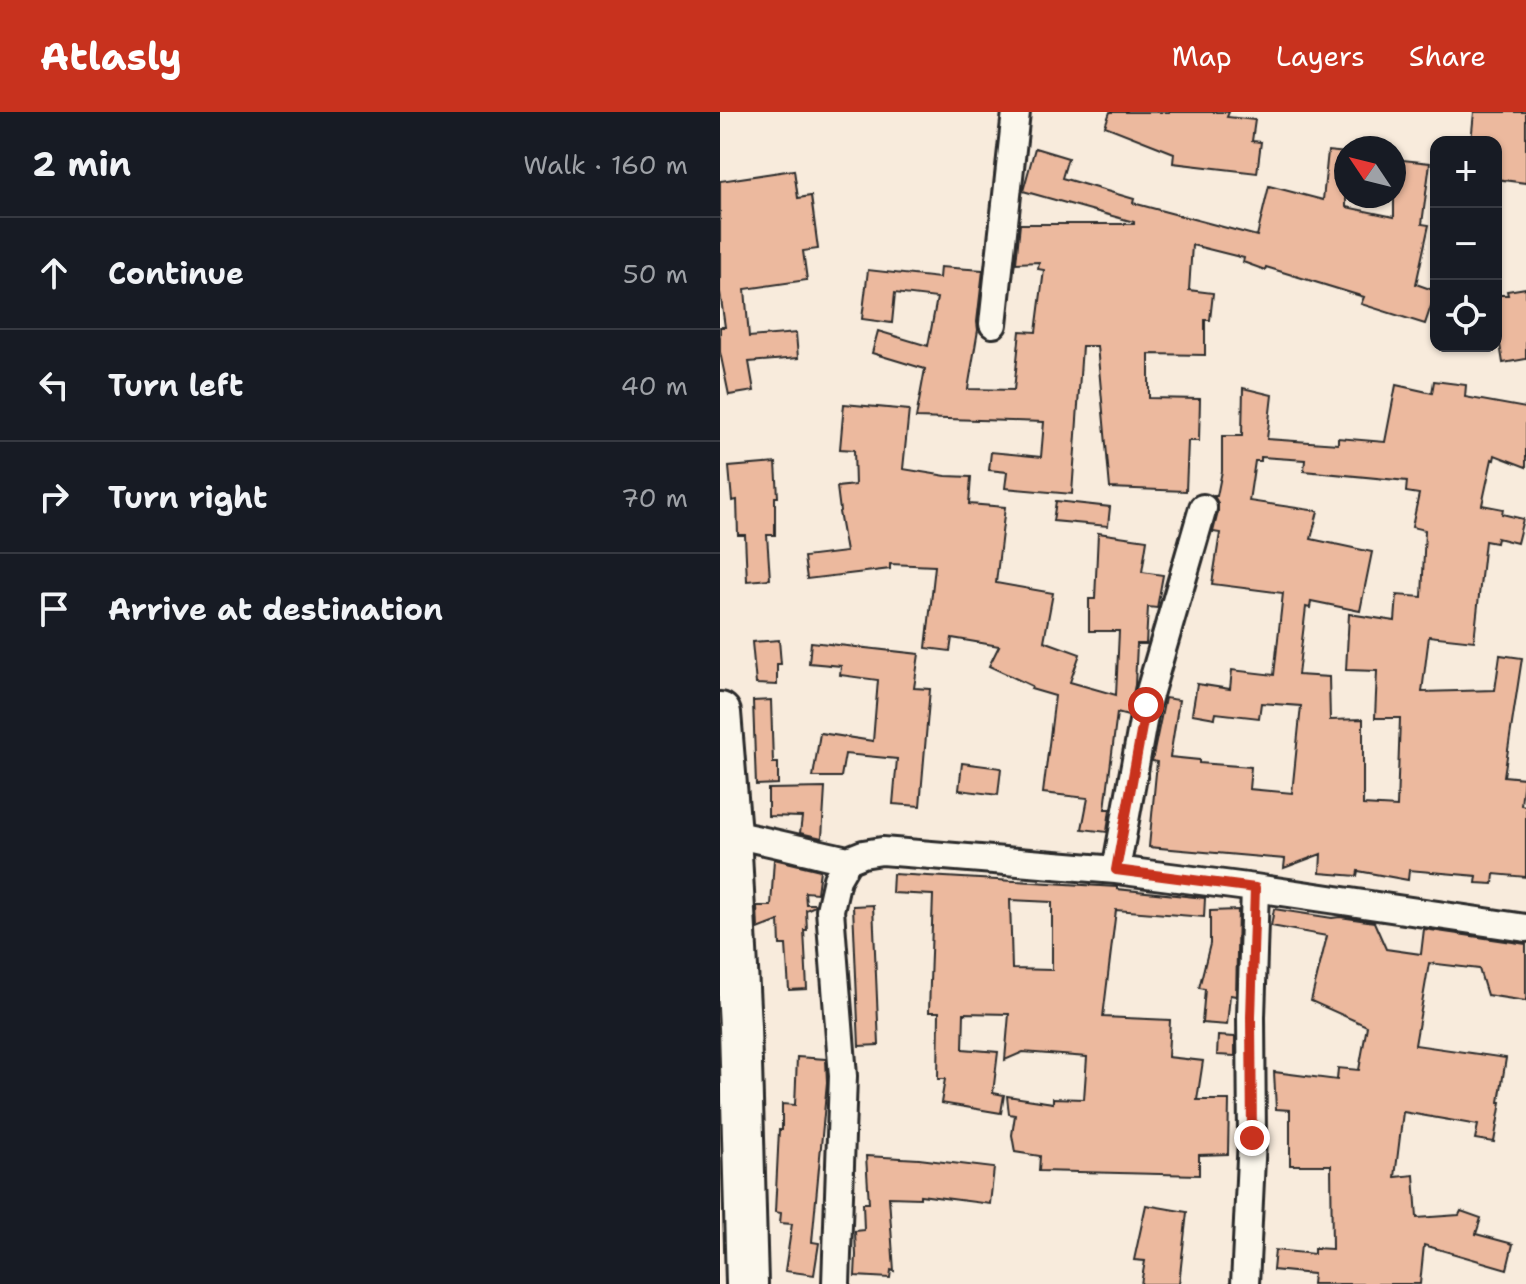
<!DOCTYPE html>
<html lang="en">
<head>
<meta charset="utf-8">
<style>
	body { margin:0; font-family:"Shantell Sans",sans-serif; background:#20242c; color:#f1f3f6 }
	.controls { position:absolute; right:24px; top:24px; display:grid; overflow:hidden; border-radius:16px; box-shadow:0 2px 6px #0004 }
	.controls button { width:72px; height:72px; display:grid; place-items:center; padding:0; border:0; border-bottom:2px solid #363941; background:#171b24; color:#f1f3f6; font:40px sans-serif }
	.compass { position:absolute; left:614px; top:24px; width:72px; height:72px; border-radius:50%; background:#171b24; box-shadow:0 2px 6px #0004; rotate:305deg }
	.stop { position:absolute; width:24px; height:24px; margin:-18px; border:6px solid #c8321e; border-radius:50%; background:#fff }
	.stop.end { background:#c8321e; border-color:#fff; box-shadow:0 2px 8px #0008 }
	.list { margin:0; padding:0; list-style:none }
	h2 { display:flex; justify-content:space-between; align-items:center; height:104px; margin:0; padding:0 32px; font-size:34px }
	h2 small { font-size:26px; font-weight:400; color:#9ea1a6 }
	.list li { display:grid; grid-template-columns:52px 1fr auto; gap:24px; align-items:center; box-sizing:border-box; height:112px; padding:0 32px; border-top:2px solid #363941 }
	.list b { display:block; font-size:30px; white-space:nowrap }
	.list em { font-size:26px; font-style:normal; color:#9ea1a6 }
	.icon { flex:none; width:44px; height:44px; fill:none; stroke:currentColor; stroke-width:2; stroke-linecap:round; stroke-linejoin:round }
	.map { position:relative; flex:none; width:806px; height:1172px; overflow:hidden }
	header { display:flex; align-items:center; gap:48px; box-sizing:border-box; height:112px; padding:0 40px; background:#c8321e; color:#fff }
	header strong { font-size:38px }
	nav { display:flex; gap:44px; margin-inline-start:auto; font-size:28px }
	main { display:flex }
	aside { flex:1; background:#171b24 }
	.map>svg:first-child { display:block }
</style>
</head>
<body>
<header>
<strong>Atlasly</strong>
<nav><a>Map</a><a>Layers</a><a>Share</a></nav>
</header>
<main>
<aside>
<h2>2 min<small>Walk · 160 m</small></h2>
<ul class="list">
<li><svg class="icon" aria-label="ahead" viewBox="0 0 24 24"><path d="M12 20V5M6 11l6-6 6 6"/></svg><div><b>Continue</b></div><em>50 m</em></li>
<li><svg class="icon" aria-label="left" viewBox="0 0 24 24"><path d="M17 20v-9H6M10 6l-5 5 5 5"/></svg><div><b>Turn left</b></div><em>40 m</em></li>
<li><svg class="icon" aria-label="right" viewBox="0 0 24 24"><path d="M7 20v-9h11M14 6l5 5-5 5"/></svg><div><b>Turn right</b></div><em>70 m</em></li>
<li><svg class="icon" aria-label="arrive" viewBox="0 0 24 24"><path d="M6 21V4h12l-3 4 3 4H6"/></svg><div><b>Arrive at destination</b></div></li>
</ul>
</aside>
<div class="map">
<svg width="806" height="1172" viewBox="0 0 806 1172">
	<rect width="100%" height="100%" fill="#f8ebdc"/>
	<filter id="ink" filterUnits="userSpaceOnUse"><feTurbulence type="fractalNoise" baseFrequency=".0125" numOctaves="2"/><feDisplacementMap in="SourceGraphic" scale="16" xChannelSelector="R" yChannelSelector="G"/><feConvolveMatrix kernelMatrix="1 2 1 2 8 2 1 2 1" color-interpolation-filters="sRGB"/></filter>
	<g filter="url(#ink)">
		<path fill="#ecb99e" stroke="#2b2b2b" stroke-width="2" fill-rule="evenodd" d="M390,0H509L507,5L535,8L532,29L541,30L537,61L453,51L454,41L385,14Z
			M754,0H806V71L776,67V30H751Z
			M315,36L348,46L342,66L414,87L413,91L537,124L549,74L603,88L608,39L626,41V95L674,105V47L710,51L702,112L709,113L696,172L716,179L705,212L641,192L644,185L546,155L545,158L523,150L524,146L472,133L469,178L493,181L490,208H485V243L429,242V286L480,287L479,329H468L466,379L390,376L377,234H362L352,382L285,376L287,360L269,358L271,340L321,345L324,310L196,306L205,257L152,241L158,219L208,234L217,186L175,181L172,211L142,207L148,158L219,166L220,155L263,158L257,210L258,218L248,277L294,278L300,219L316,220L324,158L318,157L319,150L296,151L300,112H414V110L303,79Z
			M74,58L78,86L91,84L98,137L83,139L87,168L25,177L29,225L76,221L78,246L29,250L34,279L9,283L0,240V215H5L0,180V69Z
			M806,176V247L783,251L779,226H776V183H788L787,179Z
			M714,269L746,273L745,285L806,296V355L775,343L774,348L772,347L762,393L783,397L782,402L803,407L797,431L777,426L776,431L765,429L754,529L709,524L702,580L775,578L780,543L802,546L784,664L804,666L801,693L806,694V765L774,762L773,772L756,771L757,764L689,758L688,768L638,759L637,764L600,761L601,742L564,756L565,747L429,735L437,650L432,649L445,586L459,588L450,645L479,648V651L531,655L529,677L572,681L581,594L541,591L539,606L496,601L495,606L472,602L477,572L510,577L512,558L554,563L563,481L492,472L500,421L493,420L498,400V391L494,384H497L502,359V324H522L523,276L552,283L547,327L618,332V326L665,330L676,273L712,281ZM541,345L585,348L584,359L687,369L686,380L699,382L692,415L705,418L702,485L677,483L675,509L629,502L626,558L657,559L655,606H680L677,695L643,693V607L610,608L609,565L578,563L586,495L590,496L591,489L640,499L652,440L591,427L598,399L529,389L535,349H541Z
			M124,292L189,298L183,357L226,364L251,365L249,392L285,395L276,471L333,481L324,529L360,542L350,570L396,583L399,519H369V487H375L378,421L427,428L422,460L443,463L437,496L428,495L426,532H417L415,573L408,604L397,601L385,697H390L387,720L362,717L368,686L323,681L335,584L311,577L312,574L269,554L279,534L232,526L230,539L206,536L215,454L170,452V457L87,467L84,445L126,440L119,400L120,399L117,375L135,373L134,338L120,337Z
			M56,351L58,385H55V423H47L50,467L27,469L25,423H18L17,388L12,389L9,355Z
			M336,389L390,395L388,414L333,409Z
			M59,528L61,552H57V573L36,572L32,530Z
			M91,530L199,542L194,576L210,577L200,694L173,692L177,647L125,642L121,665H93L100,621L153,629L158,568L120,563L121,554L89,551Z
			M51,588L53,651H58V672L36,673L33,589Z
			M242,651L281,656L278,683L239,678Z
			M105,676L102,726L80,721L82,705L48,704V677Z
			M54,747L100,758L97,781L85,780L86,792H94L95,794L86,798L87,818H84L87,877L69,878L66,833H60L59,809L38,817L37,794H51Z
			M173,762L397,775V777L485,786L484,805L396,798L383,905L450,908L448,945L483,949L477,988H509L508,1042L479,1043V1063L319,1059L320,1044L295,1040L292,1023L295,1003L289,1002L287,984L333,991V986L364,987L367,945L303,940L285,948L289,902L244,901L243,937L278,940L273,981L284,983L281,1001L221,991L225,967H218L219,900H209L213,783L172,781ZM290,788L332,790V858L292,857Z
			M153,793L159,933L139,934L133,794Z
			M554,797L612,806L620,805L654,810L666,837L701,842L704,817L806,832V889L767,883L759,857L709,851L695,933L786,946L779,990H781L774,1030L755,1027L758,1013L683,1000L675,1065L694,1063L697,1106L739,1103L741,1099L761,1106L756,1122L793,1132L787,1157L704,1133L700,1172H592L593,1162L553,1158L555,1138L594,1142V1136L612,1137L611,1053H570V998L556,997L554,960L617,968L618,956L639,958L647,914L591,889L607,824L551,814Z
			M518,798L516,884L510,883L507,913L482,911L485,877L479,876L490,832V799Z
			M498,924L515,925V944L497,943Z
			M77,945L106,947L107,970L92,1130L99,1131L94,1163L65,1159L72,1112L60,1111L61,1101L55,1100L59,1018H62V992L75,993Z
			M146,1044L199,1047L274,1056L270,1092L200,1083V1086L169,1085L174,1159L171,1158L170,1166L135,1164L136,1143L135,1119L144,1118L143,1091H149Z
			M426,1093L467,1100L459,1172H421L425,1149L414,1148Z"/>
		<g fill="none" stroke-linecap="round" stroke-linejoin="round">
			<g stroke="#2b2b2b" stroke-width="32">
				<path id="street" d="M273,212L296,0
					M10,722C50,729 89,740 128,748
					M396,758L426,593L483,396
					M116,1172L123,964L110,798L117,767L128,748L143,742L162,739L396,758L535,776L806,816
					M525,1172L532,1026L531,905L535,776"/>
			</g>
			<g stroke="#2b2b2b" stroke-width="46">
				<path id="primary" d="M0,601L10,722L20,915L27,1172"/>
			</g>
			<use href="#street" stroke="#fbf7ec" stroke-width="26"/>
			<use href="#primary" stroke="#fbf7ec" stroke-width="40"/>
		</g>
	</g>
	<g fill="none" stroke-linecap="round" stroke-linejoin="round" filter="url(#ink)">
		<path stroke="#c8321e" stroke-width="10" d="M426,593L396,758L535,776L531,905L532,1026"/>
	</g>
</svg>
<div class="controls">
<button>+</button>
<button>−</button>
<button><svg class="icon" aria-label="locate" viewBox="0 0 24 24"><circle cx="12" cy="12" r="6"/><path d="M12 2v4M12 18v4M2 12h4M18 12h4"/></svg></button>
</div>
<svg class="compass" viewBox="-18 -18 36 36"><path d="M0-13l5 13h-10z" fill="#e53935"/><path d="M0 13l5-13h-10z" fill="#9ea1a6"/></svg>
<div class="stop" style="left:426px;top:593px"></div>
<div class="stop end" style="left:532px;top:1026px"></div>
</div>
</main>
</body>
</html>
